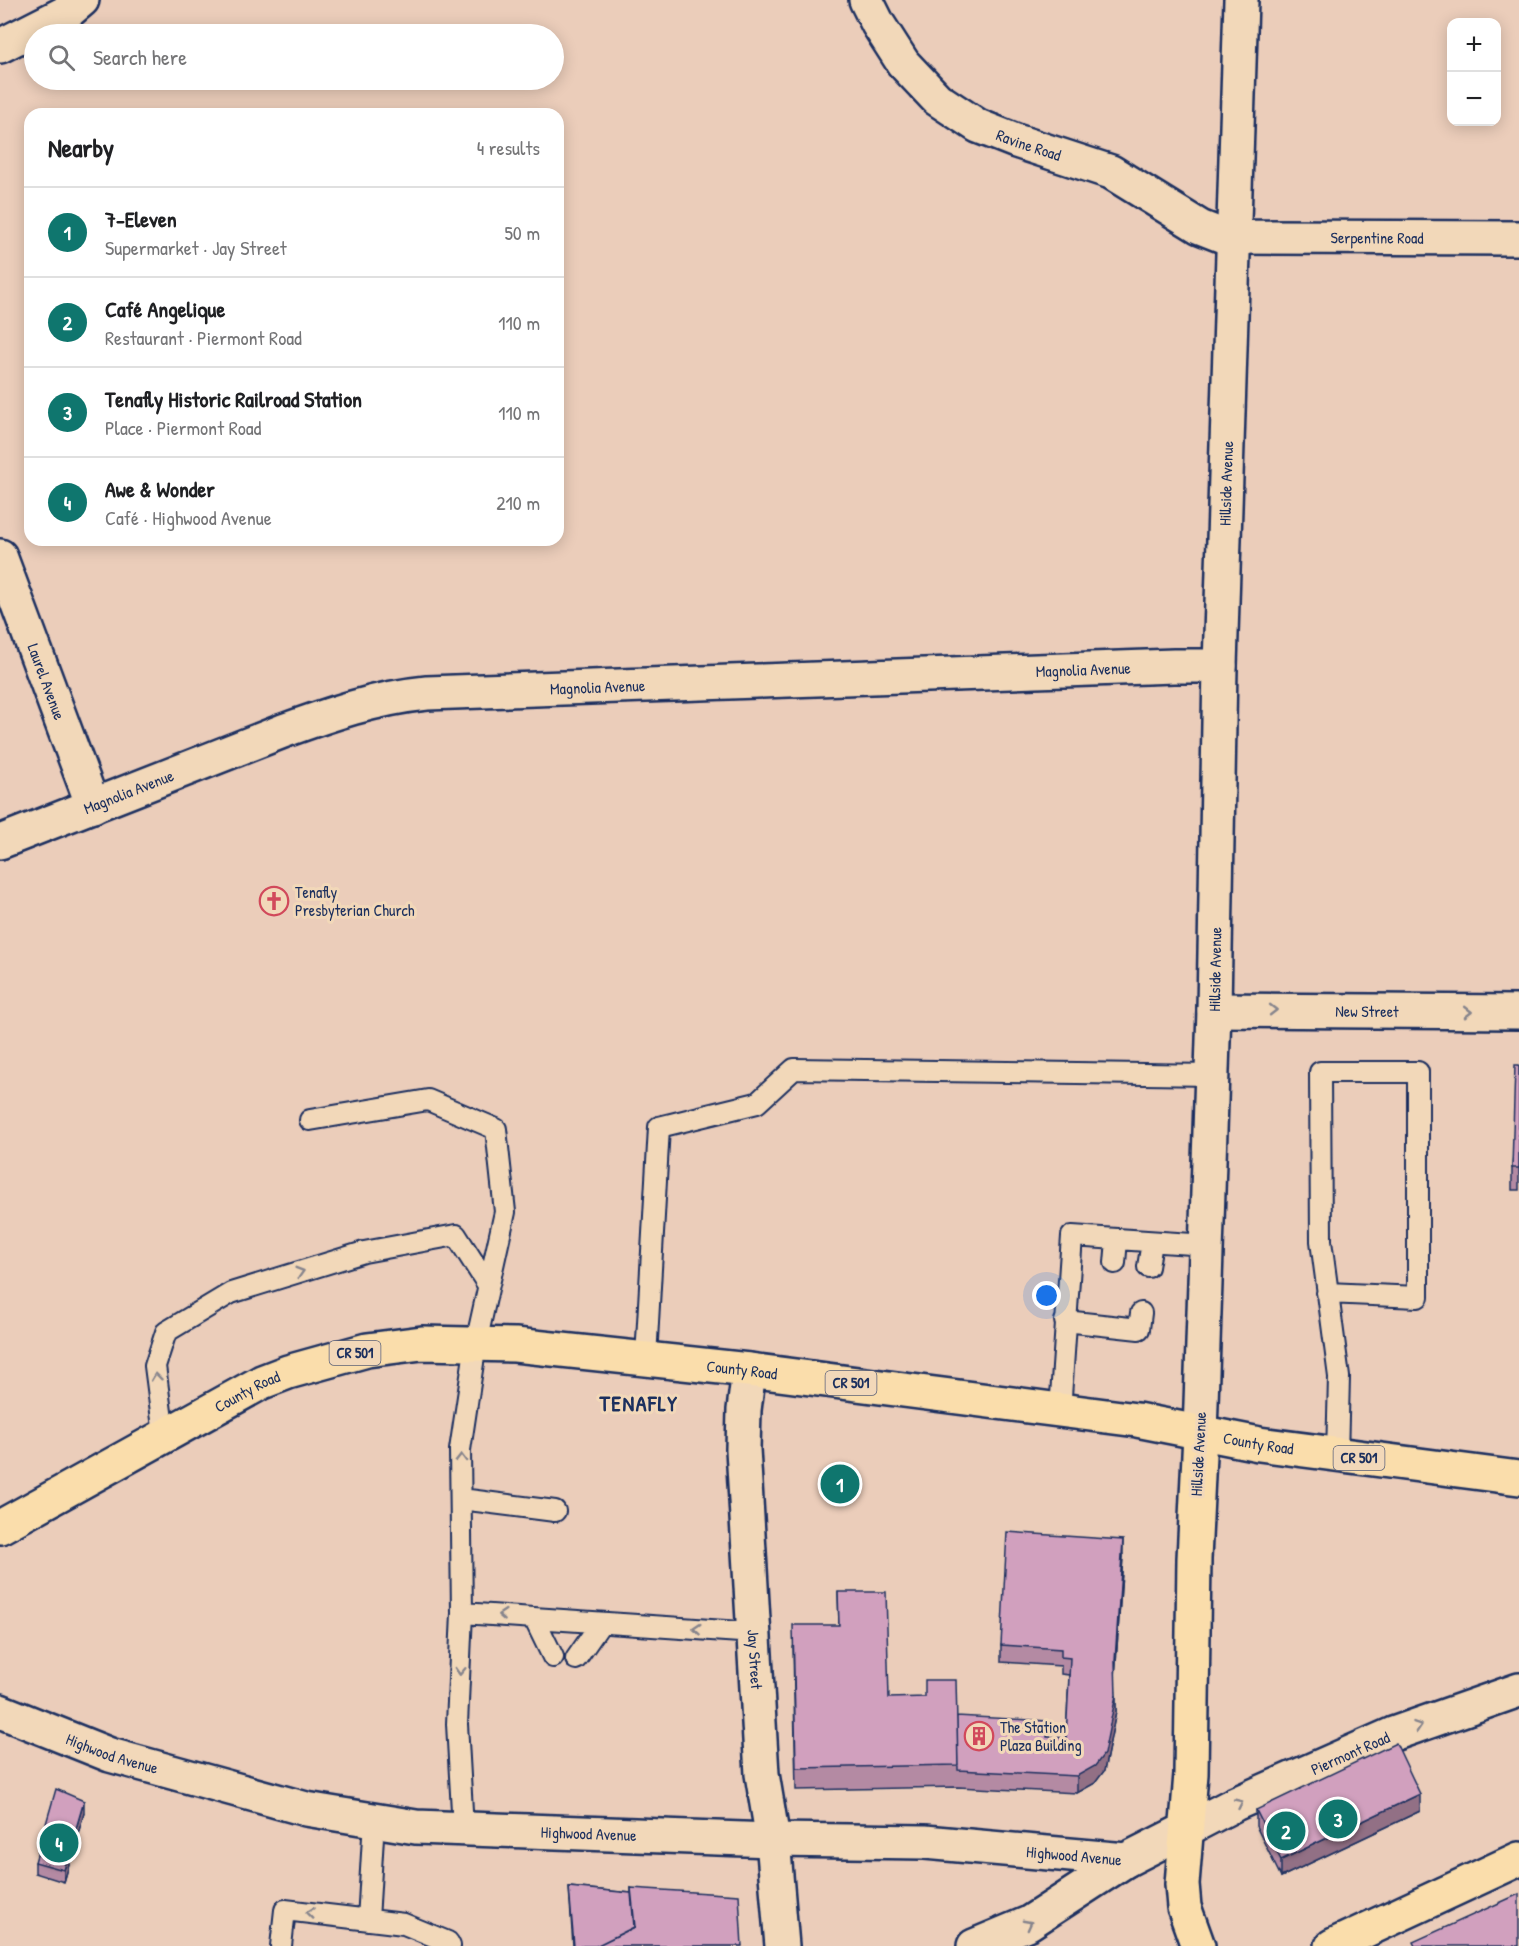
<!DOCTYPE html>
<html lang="en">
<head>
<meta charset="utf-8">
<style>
	body { margin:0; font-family:"Patrick Hand",sans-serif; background:#f6f6f6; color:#202124 }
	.controls { position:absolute; right:18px; top:18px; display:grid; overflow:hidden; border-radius:12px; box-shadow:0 3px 15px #0003 }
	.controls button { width:54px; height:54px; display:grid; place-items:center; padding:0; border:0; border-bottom:2px solid #e0e0e0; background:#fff; color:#202124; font:30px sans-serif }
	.you { position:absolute; left:1047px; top:1296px; width:21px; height:21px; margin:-15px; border:4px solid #fff; border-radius:50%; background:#1a73e8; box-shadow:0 0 0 9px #1a73e833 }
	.badge { display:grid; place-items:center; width:39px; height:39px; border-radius:50%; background:#0f766e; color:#fff; font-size:20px; font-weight:700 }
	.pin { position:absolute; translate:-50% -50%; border:3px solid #fff; box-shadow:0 2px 6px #0006 }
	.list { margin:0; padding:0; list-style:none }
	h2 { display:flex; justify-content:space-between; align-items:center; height:78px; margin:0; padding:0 24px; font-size:26px }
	h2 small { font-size:20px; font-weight:400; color:#757577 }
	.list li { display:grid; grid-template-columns:39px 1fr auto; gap:18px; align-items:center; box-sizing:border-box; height:90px; padding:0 24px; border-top:2px solid #e0e0e0 }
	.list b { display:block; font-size:22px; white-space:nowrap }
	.list p { margin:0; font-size:20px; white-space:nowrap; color:#757577 }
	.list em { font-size:20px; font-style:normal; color:#757577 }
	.icon { flex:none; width:33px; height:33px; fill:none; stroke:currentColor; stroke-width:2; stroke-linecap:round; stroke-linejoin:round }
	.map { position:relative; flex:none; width:1519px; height:1946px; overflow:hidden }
	.search { position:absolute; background:#fff; box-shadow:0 3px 15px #0003; left:24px; top:24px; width:540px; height:66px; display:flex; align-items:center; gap:15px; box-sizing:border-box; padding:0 21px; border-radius:33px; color:#757577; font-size:22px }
	.panel { position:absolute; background:#fff; box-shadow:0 3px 15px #0003; left:24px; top:108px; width:540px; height:438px; border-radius:18px }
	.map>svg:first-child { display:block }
</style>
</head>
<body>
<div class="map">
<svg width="1519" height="1946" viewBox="0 0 1519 1946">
	<rect width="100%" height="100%" fill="#ebcdba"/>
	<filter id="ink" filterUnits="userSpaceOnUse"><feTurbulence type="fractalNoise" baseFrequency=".0167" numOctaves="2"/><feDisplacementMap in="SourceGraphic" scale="12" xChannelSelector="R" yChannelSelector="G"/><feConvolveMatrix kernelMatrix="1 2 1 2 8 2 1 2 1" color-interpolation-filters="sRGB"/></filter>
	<g filter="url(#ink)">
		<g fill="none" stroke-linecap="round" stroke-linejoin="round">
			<g stroke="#1b2f5e" stroke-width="24">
				<path id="lane" d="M310,1120L428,1100L496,1129L505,1212L476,1343L460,1450L462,1613L755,1633
					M1115,1263L1117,1240
					M1148,1267L1152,1242
					M1327,1293L1418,1297V1072H1320L1321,1241L1339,1377L1337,1456
					M1065,1321L1139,1329L1141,1313
					M646,1358L659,1127L757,1103L794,1069L1212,1075
					M1060,1411L1072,1236L1207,1245
					M164,1435L155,1366L166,1332L231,1293L364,1252L456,1235L488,1285
					M461,1499L555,1511
					M462,1613L457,1724L463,1828
					M534,1618L553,1657
					M576,1659L601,1623
					M368,1920L374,1820
					M281,1946L285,1910L404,1924L448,1942L450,1946"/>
			</g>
			<g stroke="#1b2f5e" stroke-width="38">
				<g id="street">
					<path id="s1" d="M866,0L878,24L903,63L937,99L978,126L1016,141L1111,172L1200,227L1223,236L1234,237L1519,238"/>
					<path d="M0,46L69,11L82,0"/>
					<path id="s2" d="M0,556L93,806"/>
					<path id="s3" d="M0,842L283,731C330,714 376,698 427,693L1174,666H1220"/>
					<path id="s4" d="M1214,1010L1519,1012"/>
					<path id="s5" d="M749,1370L744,1410L743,1449L762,1774L773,1840L782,1946"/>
					<path id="s6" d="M1187,1829L1235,1804L1393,1734L1519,1690"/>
					<path d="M974,1946L1029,1923L1126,1860"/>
				</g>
			</g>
			<g stroke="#1b2f5e" stroke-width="38">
				<g id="secondary">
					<path id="s7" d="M1200,1434L1214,1010L1220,666L1241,0"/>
					<path id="s8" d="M0,1711L110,1755L306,1809L416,1827L773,1840L925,1842L1126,1860L1187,1829"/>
				</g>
			</g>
			<g stroke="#1b2f5e" stroke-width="38">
				<g id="primary">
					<path id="s9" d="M0,1527L262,1382L288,1372L367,1350L422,1343L515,1345L749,1370L1137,1420L1259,1444L1519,1478"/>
					<path d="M1198,1946L1184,1907L1182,1884L1191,1774L1194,1559L1200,1434"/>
					<path d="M1332,1946L1519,1859"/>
				</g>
			</g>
			<use href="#lane" stroke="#f2d8b9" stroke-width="20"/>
			<use href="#street" stroke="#f2d8b9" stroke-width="33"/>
			<use href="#secondary" stroke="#f2d8b9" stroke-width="33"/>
			<use href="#primary" stroke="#faddab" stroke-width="33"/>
		</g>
		<path fill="#b48aa3" stroke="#1b2f5e" stroke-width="1.5" d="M1519,1065V1190H1512V1168Z
			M1123,1556L1115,1677L1116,1712L1104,1771L1095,1783L1077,1793L958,1787L796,1790L793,1647L839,1625L838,1592L889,1698L957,1717L1048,1737L1066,1738L1069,1675L1061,1674V1666L1001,1662V1645Z
			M1256,1810L1420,1811L1281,1877L1256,1826Z
			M84,1813L64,1882L35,1873V1862Z
			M569,1887L631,1893V1888L742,1946H573Z"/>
		<path fill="#927085" stroke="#1b2f5e" stroke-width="1.5" d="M1123,1540V1556L1115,1678V1661Z
			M1116,1695V1712L1104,1771L1095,1783L1077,1793V1776Z
			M1420,1794V1811L1281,1877V1860Z
			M84,1801V1813L64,1882V1870Z"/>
		<path fill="#d1a0be" stroke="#1b2f5e" stroke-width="1.5" d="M1515,1065H1519V1168H1512Z
			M1007,1532L1123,1540L1115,1661L1116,1695L1104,1754L1095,1766L1077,1776L958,1770L957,1716L1048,1721L1047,1737L1066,1738L1070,1658L1061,1657V1649L1001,1645Z
			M838,1592H886L889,1698L925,1697V1680H956L958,1765L796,1768L793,1625H839Z
			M1396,1743L1420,1794L1281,1860L1256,1810Z
			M56,1789L84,1801L64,1870L35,1862Z
			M569,1887L631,1893L634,1927L596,1946H574Z
			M631,1888L739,1895L742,1946H596L635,1927Z
			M1519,1894V1946H1415L1413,1942Z"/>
		<defs><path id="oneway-chevron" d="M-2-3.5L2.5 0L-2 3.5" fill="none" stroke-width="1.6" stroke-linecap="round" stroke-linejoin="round" transform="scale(1.5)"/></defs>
		<g stroke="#86848c">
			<use href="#oneway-chevron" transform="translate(1273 1010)"/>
			<use href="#oneway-chevron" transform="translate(1468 1012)"/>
			<use href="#oneway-chevron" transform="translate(300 1272) rotate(-17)"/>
			<use href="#oneway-chevron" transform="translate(156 1377) rotate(-97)"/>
			<use href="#oneway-chevron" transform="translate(461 1458) rotate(-89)"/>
			<use href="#oneway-chevron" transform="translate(502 1615) rotate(-176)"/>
			<use href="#oneway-chevron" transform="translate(697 1629) rotate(-176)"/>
			<use href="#oneway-chevron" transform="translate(460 1671) rotate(92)"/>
			<use href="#oneway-chevron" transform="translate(1418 1726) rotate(-19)"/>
			<use href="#oneway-chevron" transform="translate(1239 1803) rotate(-25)"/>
			<use href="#oneway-chevron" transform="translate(310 1913) rotate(-173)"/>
			<use href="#oneway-chevron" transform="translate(1028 1924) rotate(-28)"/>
		</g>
	</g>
	<defs>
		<g id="church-ring" transform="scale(1.5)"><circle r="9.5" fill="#f2d8b9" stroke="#d1495b" stroke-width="1.5"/><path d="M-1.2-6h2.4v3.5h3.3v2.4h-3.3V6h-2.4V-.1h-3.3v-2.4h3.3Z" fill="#d1495b"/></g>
		<g id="building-ring" transform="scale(1.5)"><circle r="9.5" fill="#f2d8b9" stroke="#d1495b" stroke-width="1.5"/><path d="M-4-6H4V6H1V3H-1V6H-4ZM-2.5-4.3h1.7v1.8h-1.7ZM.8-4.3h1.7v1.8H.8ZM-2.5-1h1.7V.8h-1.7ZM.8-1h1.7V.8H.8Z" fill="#d1495b"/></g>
	</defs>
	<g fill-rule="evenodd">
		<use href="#church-ring" x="274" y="901"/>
		<use href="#building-ring" x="979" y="1736"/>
	</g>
	<g text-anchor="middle" stroke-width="6" stroke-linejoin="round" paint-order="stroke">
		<g fill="#f2d8b9" stroke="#5c6279" stroke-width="1.5">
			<rect x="329.5" y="1341" width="51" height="24" rx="4.5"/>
			<rect x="825.5" y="1371" width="51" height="24" rx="4.5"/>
			<rect x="1333.5" y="1446" width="51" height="24" rx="4.5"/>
		</g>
		<g font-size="15" font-weight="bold" fill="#1b2f5e">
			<text x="355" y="1358">CR 501</text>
			<text x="851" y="1388">CR 501</text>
			<text x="1359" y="1463">CR 501</text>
		</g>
		<g font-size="16" fill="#1b2f5e" stroke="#f2d8b9">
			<text dy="6" stroke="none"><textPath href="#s1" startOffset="226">Ravine Road</textPath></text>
			<text dy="6" stroke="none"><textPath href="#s1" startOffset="596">Serpentine Road</textPath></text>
			<text dy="6" stroke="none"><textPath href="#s7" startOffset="951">Hillside Avenue</textPath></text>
			<text dy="6" stroke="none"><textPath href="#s3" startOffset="1110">Magnolia Avenue</textPath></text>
			<text dy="6" stroke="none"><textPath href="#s2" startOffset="134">Laurel Avenue</textPath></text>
			<text dy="6" stroke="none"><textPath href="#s3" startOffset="624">Magnolia Avenue</textPath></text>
			<text dy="6" stroke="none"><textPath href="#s3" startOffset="138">Magnolia Avenue</textPath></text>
			<text dy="6" stroke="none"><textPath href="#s7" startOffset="465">Hillside Avenue</textPath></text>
			<text dy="6" stroke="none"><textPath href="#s4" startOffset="153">New Street</textPath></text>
			<text dy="6" stroke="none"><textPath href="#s9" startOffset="786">County Road</textPath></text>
			<text dy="6" stroke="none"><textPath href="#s9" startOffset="282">County Road</textPath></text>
			<text dy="6" stroke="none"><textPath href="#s9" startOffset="1308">County Road</textPath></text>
			<text transform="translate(1198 1454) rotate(-87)" y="6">Hillside Avenue</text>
			<text dy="6" stroke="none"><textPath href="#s5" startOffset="290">Jay Street</textPath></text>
			<text dy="6" stroke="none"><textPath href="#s8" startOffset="120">Highwood Avenue</textPath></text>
			<text dy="6" stroke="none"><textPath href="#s6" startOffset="180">Piermont Road</textPath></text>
			<text dy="6" stroke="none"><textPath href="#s8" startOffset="606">Highwood Avenue</textPath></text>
			<text dy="6" stroke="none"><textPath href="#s8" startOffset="1092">Highwood Avenue</textPath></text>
		</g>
		<g font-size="16" fill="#1b2f5e" stroke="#f2d8b9" text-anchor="start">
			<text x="295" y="898">Tenafly<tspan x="295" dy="18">Presbyterian Church</tspan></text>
			<text x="1000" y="1733">The Station<tspan x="1000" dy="18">Plaza Building</tspan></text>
		</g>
		<g font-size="22" font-weight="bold" letter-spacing="1.5" fill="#1b2f5e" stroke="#f2d8b9">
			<text x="639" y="1411">TENAFLY</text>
		</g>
	</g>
</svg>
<div class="controls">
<button>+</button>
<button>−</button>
</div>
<div class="you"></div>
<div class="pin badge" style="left:840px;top:1484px">1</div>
<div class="pin badge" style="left:1286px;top:1831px">2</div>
<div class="pin badge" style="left:1338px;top:1819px">3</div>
<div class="pin badge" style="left:59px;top:1843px">4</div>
<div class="search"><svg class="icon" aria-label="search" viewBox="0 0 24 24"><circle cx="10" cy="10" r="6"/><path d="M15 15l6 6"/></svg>Search here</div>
<section class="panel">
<h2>Nearby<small>4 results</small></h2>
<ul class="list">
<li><span class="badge">1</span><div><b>7-Eleven</b><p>Supermarket · Jay Street</p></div><em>50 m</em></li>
<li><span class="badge">2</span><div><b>Café Angelique</b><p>Restaurant · Piermont Road</p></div><em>110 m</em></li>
<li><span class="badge">3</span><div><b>Tenafly Historic Railroad Station</b><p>Place · Piermont Road</p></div><em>110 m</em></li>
<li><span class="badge">4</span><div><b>Awe &amp; Wonder</b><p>Café · Highwood Avenue</p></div><em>210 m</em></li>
</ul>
</section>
</div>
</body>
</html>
